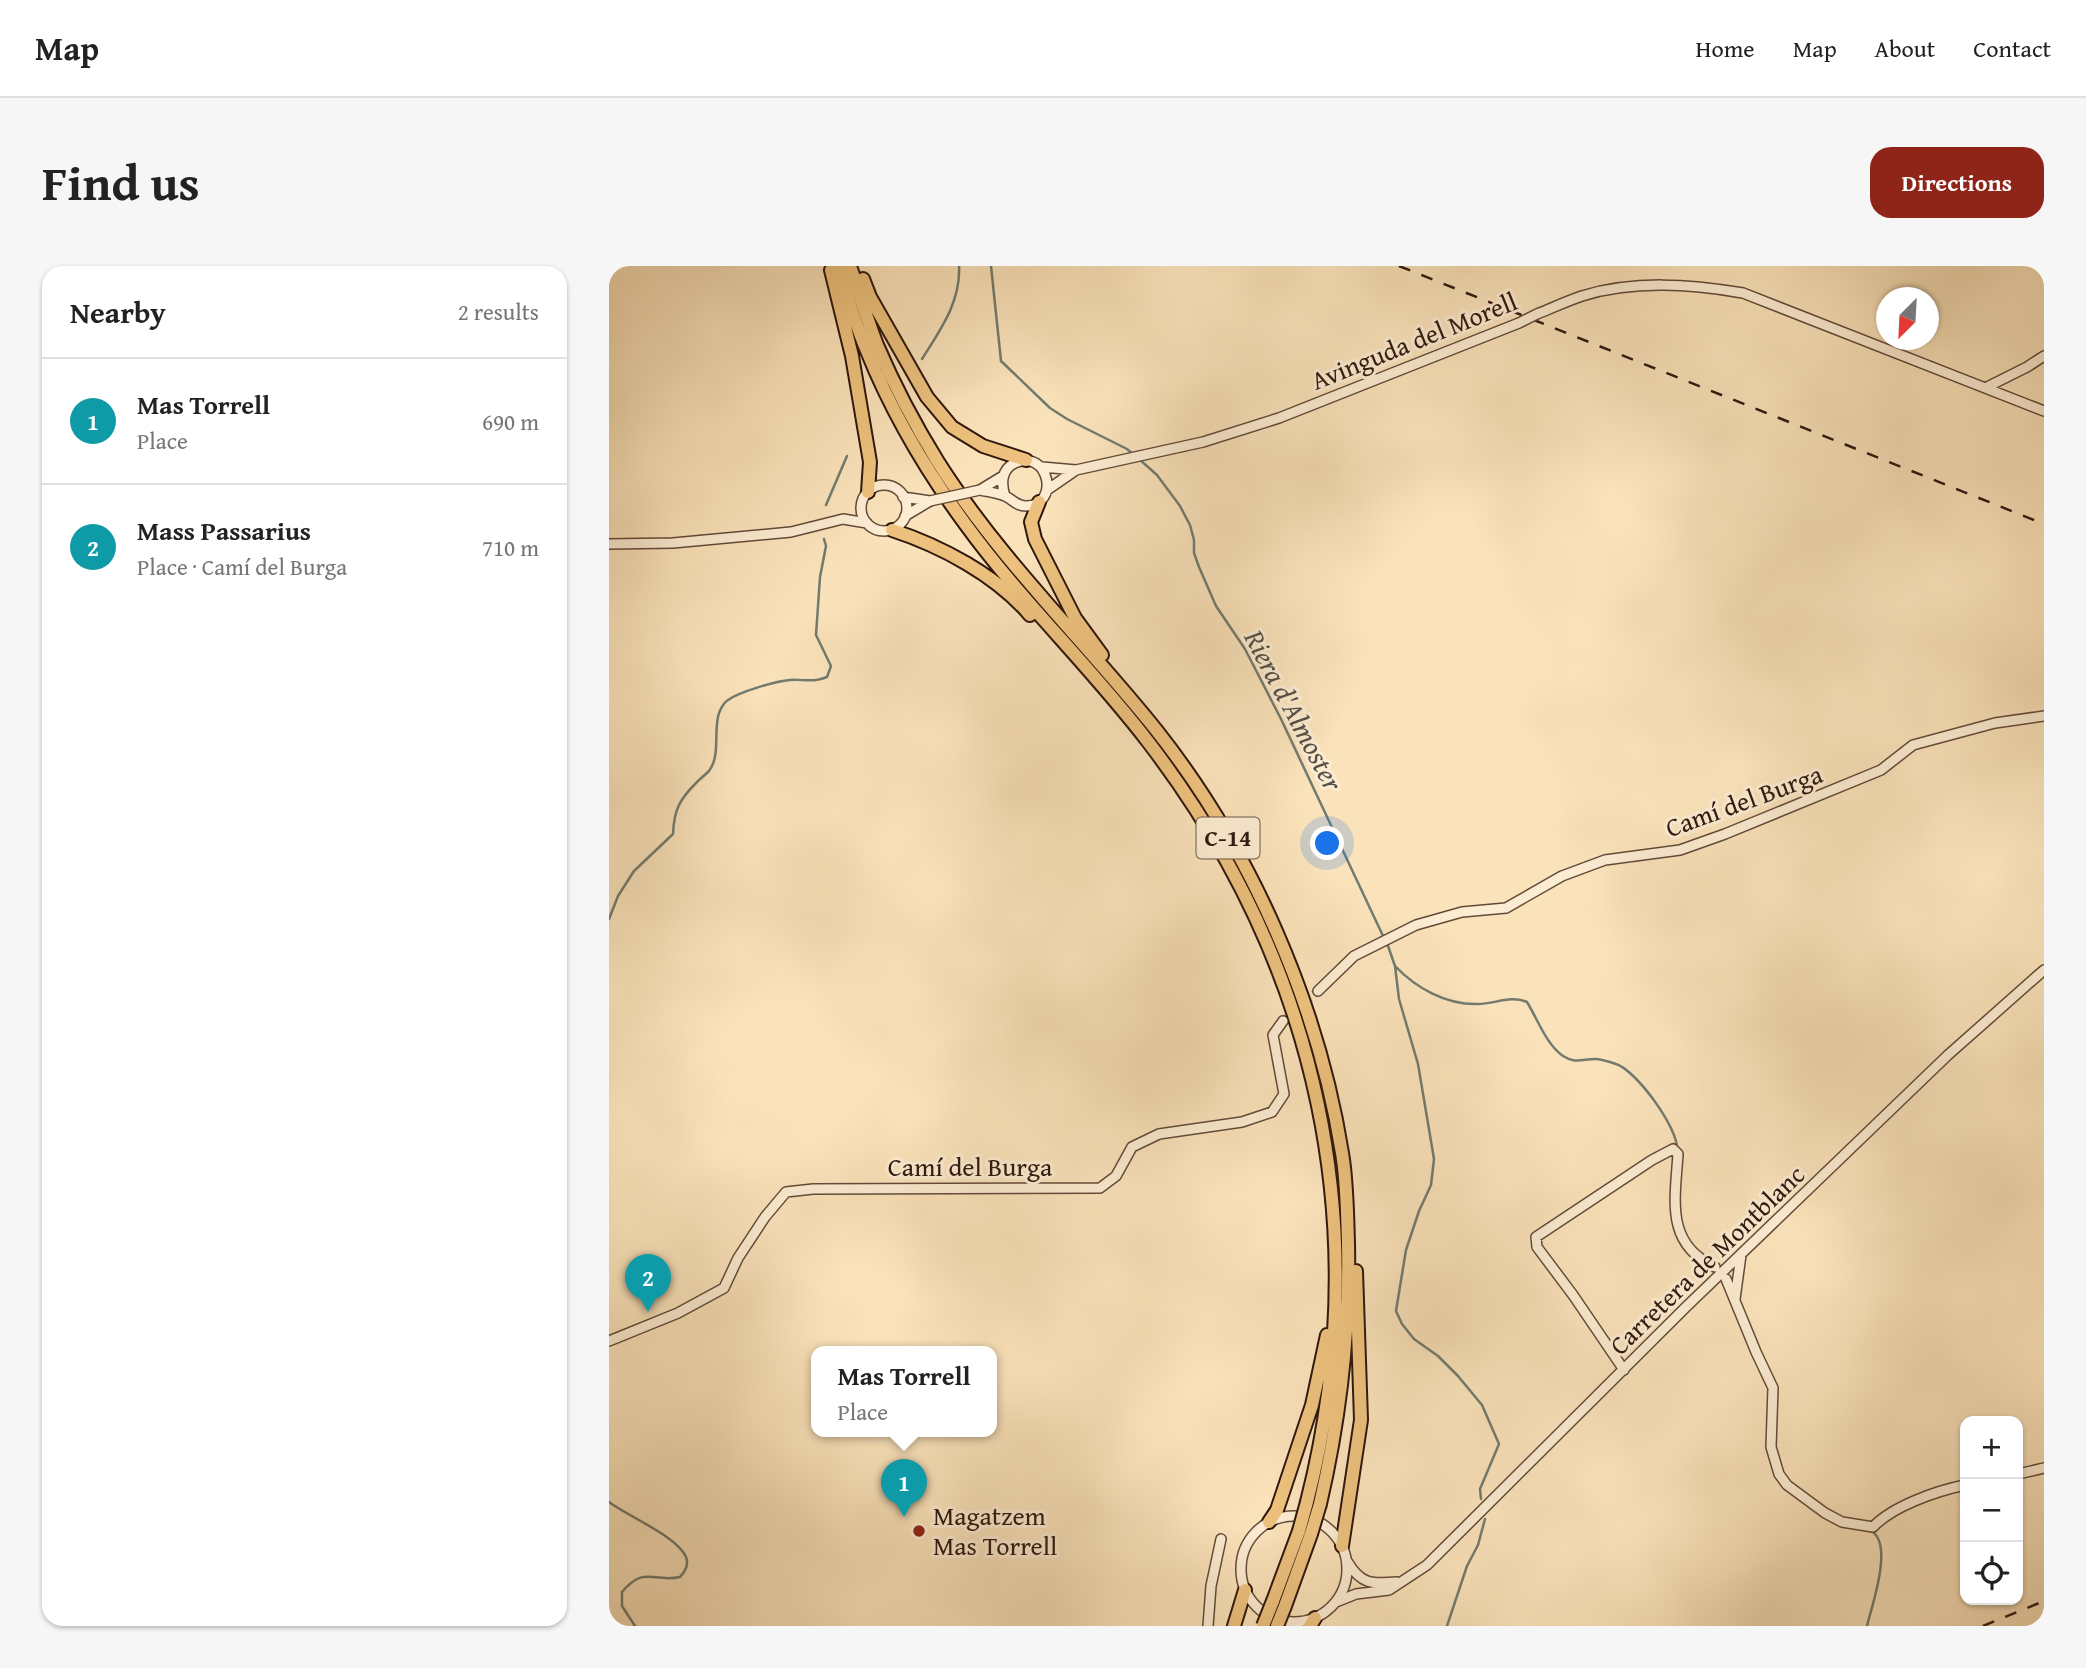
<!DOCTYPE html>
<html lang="en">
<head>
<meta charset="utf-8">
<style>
	body { margin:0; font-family:"Gentium Book Plus",serif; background:#f6f6f6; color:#222 }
	.controls { position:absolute; right:21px; bottom:21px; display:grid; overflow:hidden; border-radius:14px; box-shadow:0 2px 5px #0004 }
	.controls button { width:63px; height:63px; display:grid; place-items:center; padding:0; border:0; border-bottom:2px solid #e0e0e0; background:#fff; color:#222; font:35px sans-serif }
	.compass { position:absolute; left:1267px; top:21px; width:63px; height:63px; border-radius:50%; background:#fff; box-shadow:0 2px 5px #0004; rotate:204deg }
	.you { position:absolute; left:719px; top:578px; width:24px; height:24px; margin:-18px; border:5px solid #fff; border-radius:50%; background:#1a73e8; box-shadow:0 0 0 10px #1a73e833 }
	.badge { display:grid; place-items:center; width:46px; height:46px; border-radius:50%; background:#8f2418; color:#fff; font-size:23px; font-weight:700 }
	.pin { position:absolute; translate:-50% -58px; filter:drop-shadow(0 2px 4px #0008) }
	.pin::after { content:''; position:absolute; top:37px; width:24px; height:21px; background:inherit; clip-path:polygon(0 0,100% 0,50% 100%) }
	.popup { position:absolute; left:202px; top:1080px; width:186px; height:91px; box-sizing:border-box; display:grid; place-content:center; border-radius:14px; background:#fff; filter:drop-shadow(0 2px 5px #0005); font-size:23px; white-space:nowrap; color:#767676 }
	.popup b { font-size:26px; color:#222 }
	.popup::after { content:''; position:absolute; left:50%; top:100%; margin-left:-14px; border:14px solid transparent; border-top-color:#fff }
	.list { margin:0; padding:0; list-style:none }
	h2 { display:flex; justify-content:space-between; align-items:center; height:91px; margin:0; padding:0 28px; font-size:30px }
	h2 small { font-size:23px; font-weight:400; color:#767676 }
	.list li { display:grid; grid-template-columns:46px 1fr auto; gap:21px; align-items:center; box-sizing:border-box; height:126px; padding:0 28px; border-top:2px solid #e0e0e0 }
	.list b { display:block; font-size:26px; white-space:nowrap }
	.list p { margin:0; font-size:23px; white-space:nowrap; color:#767676 }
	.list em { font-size:23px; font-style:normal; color:#767676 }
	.icon { flex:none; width:38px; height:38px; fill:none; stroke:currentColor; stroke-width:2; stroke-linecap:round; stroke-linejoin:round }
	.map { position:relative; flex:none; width:1435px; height:1360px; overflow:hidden; border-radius:21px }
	header { display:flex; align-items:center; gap:42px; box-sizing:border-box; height:98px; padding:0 35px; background:#fff; border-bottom:2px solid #e0e0e0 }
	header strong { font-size:33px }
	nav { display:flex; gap:38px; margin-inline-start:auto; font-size:24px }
	.intro { display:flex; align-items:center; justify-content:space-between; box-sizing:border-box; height:168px; padding:0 42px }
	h1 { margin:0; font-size:49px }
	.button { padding:18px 32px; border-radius:21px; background:#8f2418; color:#fff; font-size:24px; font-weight:700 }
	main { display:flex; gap:42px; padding:0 42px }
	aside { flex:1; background:#fff; border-radius:21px; box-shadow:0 2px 5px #0004 }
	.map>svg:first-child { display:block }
</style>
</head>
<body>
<header>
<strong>Map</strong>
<nav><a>Home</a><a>Map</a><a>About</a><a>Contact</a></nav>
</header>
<div class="intro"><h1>Find us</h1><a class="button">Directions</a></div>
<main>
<aside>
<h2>Nearby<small>2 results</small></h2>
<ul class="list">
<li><span class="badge" style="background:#0f9aa8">1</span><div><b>Mas Torrell</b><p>Place</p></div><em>690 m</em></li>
<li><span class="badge" style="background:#0f9aa8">2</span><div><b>Mass Passarius</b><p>Place · Camí del Burga</p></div><em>710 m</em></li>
</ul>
</aside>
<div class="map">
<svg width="1435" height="1360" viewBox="0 0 1435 1360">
	<rect width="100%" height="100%" fill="#fae2ba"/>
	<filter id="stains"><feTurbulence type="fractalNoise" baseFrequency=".00286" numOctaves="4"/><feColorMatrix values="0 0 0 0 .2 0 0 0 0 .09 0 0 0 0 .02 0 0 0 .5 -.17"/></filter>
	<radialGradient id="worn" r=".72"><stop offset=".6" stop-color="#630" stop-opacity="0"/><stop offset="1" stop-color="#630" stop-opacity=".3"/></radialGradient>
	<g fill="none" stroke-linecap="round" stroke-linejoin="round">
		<path stroke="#727b6f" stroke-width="2.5" d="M382,0L392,95L441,142L458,153L518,183L524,188
			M313,93C331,64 352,36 350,0
			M530,193L548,209L571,240L581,259L585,274V287L590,301L607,340L636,383L672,453L775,672
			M217,239L238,190
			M0,653L9,630L25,605L64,568C65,544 70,534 88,516C91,513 96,509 100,505C112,489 104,465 110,447C112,442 114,437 119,434C130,426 167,415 181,414C195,413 204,417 218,411L222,400L207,369L211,311L217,280L215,273
			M778,677L786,700L790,733L809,798L825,893L822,919L810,945L797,984L787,1045L793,1058L805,1073L829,1090L849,1110L873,1139L890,1178L871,1223L872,1233
			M786,700C807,722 837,739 869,738C886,738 901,729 918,736C929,754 937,778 954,790C966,798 974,793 986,793C992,793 1001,796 1007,798C1027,804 1070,863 1068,884
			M0,1236C18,1250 68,1270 77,1291C80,1298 76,1306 71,1311C44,1317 36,1299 13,1326V1340L26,1360
			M838,1360L858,1300L869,1279L876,1253
			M1258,1360C1263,1339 1285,1277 1262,1265"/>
		<path stroke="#d1b998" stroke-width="9" stroke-dasharray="9 4.5" stroke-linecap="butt" d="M674,755L709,725"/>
		<g stroke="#624a39" stroke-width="12">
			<path id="minor" d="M928,48C943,42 958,35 973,30C1025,14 1081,18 1134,27L1435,145
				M1376,122L1418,101L1435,90
				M433,201L467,204L594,176L670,152L910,57
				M252 242a23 23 0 1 1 46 0a23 23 0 1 1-46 0Z
				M371,224C380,226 390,227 398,231C405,235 408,240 417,240C452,240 440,182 406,197C392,203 392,218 396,230
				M371,224L394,210
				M438,224L467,204
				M294,231L321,235
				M296,250L321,235
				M0,278L64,277L182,266L234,253L258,257
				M709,725L745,690L807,659L853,646L897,642L953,610L996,594L1071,584L1116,568L1272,504L1304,479L1386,457L1435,450
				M1117,1013L1147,1086L1164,1122L1162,1181L1170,1208L1178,1219L1216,1247L1233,1256L1264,1261C1284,1240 1327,1225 1356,1219
				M1126,1033L1132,989
				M0,1075L69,1047L115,1022L129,992L156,951L177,926L204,923L491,922L507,910L523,881L550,868L633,856L663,846L675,828L664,769L674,755
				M1015,1104L964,1029L928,981L927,971L1043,894L1064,883L1069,888C1066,934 1056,978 1106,1001
				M1409,1208L1435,1202
				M632 1303a53 53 0 1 1 106 0a53 53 0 1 1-106 0Z
				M738,1295C752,1319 763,1318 788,1316
				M727,1336L747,1328L780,1324L818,1299L1078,1040L1339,789L1435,704
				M599,1360L602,1320L612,1273"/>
		</g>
		<g stroke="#2f170e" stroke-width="16">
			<path id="highway" d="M229,0C238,28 246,58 258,85C283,147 318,206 357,259C413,336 483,402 540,477C710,699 767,964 698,1236
				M241,0C250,26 258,53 268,79C285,119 306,159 329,196C391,294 476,375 548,465C642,584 709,737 733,887C738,916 738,947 739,977C741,1066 731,1152 711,1238
				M222,4L243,90L261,196L259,226
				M254,13L261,31L318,131L343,161L374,180L417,194
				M430,236L422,256L426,273L466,352L493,389
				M283,264C332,280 387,309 421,349
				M660,1256L668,1244L703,1139L718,1069
				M733,1280L752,1154L747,1005
				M664,1335L690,1265
				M676,1340L702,1268
				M625,1360L636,1324
				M701,1360L706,1352"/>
		</g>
		<use href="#minor" stroke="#fcecd2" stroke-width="9"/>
		<use href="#highway" stroke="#edc17d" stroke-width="12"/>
		<path stroke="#2f170e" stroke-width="2.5" stroke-dasharray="12 12" stroke-linecap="butt" d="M790,0L1435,258
			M1374,1360L1435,1335"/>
		<g stroke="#624a39" stroke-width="12" stroke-linecap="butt">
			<path id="minor-bridge" d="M910,57L928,48
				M321,235L371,224"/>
		</g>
		<g stroke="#2f170e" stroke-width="16" stroke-linecap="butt">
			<path id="highway-bridge" d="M690,1265L698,1236
				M702,1268L711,1238
				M654,1360L664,1335
				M668,1360L676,1340"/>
		</g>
		<use href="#minor-bridge" stroke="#fcecd2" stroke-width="9"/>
		<use href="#highway-bridge" stroke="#edc17d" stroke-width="12"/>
	</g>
	<circle fill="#8f2418" stroke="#fcecd2" stroke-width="2.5" cx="310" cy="1265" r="7"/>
	<g text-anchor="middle" stroke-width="6" stroke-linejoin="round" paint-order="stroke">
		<rect fill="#fcecd2" stroke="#6c5749" stroke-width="2" x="587.5" y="551.5" width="63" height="41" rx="5"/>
		<g font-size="24" font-weight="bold" fill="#2f170e">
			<text x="619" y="580">C-14</text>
		</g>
		<g font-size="26" fill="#2f170e" stroke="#fcecd2">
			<text transform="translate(805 75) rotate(-22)" y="9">Avinguda del Morell</text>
			<text transform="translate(1135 535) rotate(-20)" y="9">Camí del Burga</text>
			<text x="361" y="910">Camí del Burga</text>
			<text transform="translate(1098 994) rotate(-44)" y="9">Carretera de Montblanc</text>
		</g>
		<g font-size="26" fill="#2f170e" stroke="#fcecd2" text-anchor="start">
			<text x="324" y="1259">Magatzem<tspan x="324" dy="30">Mas Torrell</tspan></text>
		</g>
		<g font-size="28" font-style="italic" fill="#565147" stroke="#fcecd2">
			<text transform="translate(685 444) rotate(62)" y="10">Riera d'Almoster</text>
		</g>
	</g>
	<rect width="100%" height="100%" filter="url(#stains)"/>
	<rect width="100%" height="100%" fill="url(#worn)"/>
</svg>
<div class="controls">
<button>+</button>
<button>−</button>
<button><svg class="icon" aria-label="locate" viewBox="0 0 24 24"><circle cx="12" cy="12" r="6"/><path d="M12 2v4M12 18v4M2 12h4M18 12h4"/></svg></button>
</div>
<svg class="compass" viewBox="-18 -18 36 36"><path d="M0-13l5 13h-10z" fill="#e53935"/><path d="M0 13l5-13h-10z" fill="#767676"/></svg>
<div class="you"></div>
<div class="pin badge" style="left:295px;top:1251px;background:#0f9aa8">1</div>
<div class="popup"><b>Mas Torrell</b>Place</div>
<div class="pin badge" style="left:39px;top:1046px;background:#0f9aa8">2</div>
</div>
</main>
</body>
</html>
